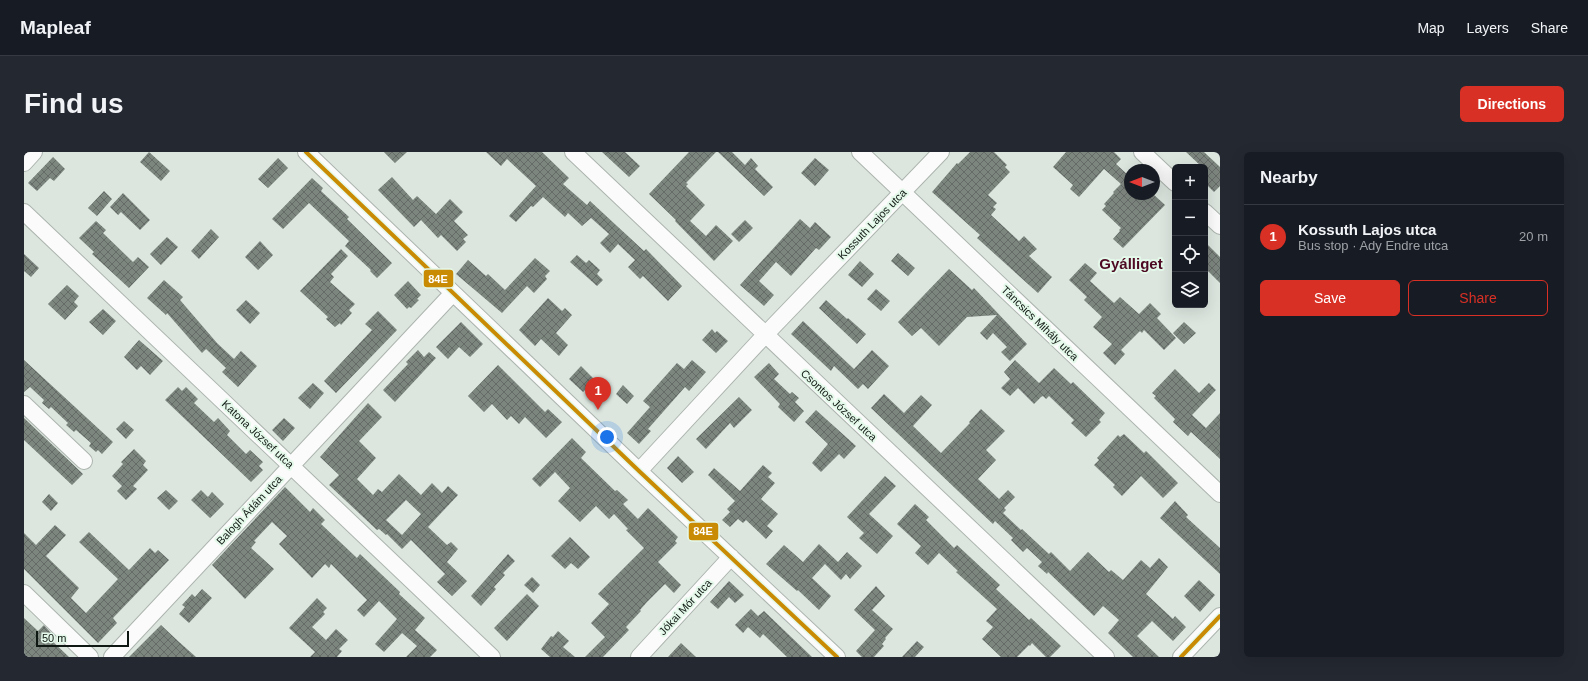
<!DOCTYPE html>
<html lang="en">
<head>
<meta charset="utf-8">
<style>
	body { margin:0; font-family:Arial,sans-serif; background:#242831; color:#f1f3f6 }
	.controls { position:absolute; right:12px; top:12px; display:grid; overflow:hidden; border-radius:6px; box-shadow:0 4px 16px #0002 }
	.controls button { width:36px; height:36px; display:grid; place-items:center; padding:0; border:0; border-bottom:1px solid #363941; background:#171b24; color:#f1f3f6; font:20px sans-serif }
	.compass { position:absolute; left:1100px; top:12px; width:36px; height:36px; border-radius:50%; background:#171b24; box-shadow:0 4px 16px #0002; rotate:270deg }
	.scale { position:absolute; left:12px; bottom:10px; width:93px; box-sizing:border-box; padding-left:4px; border:2px solid #101813; border-top:0; font-size:11px; line-height:14px; white-space:nowrap; color:#101813; -webkit-text-stroke:3px #e4f9ea; paint-order:stroke }
	.you { position:absolute; left:583px; top:285px; width:14px; height:14px; margin:-10px; border:3px solid #fff; border-radius:50%; background:#1a73e8; box-shadow:0 0 0 6px #1a73e833 }
	.badge { display:grid; place-items:center; width:26px; height:26px; border-radius:50%; background:#d93025; color:#fff; font-size:13px; font-weight:700 }
	.pin { position:absolute; translate:-50% -33px; filter:drop-shadow(0 1px 2px #0008) }
	.pin::after { content:''; position:absolute; top:21px; width:14px; height:12px; background:inherit; clip-path:polygon(0 0,100% 0,50% 100%) }
	.list { margin:0; padding:0; list-style:none }
	h2 { display:flex; justify-content:space-between; align-items:center; height:52px; margin:0; padding:0 16px; font-size:17px }
	h2 small { font-size:13px; font-weight:400; color:#9ea1a6 }
	.list li { display:grid; grid-template-columns:26px 1fr auto; gap:12px; align-items:center; box-sizing:border-box; height:64px; padding:0 16px; border-top:1px solid #363941 }
	.list b { display:block; font-size:15px; white-space:nowrap }
	.list p { margin:0; font-size:13px; white-space:nowrap; color:#9ea1a6 }
	.list em { font-size:13px; font-style:normal; color:#9ea1a6 }
	.actions { display:flex; gap:8px; padding:12px 16px }
	.actions a { flex:1; padding:9px 0; border:1px solid #d93025; border-radius:6px; text-align:center; font-size:14px; color:#d93025 }
	.actions .main { background:#d93025; color:#fff }
	.icon { flex:none; width:22px; height:22px; fill:none; stroke:currentColor; stroke-width:2; stroke-linecap:round; stroke-linejoin:round }
	.map { position:relative; flex:none; width:1196px; height:505px; overflow:hidden; border-radius:6px }
	header { display:flex; align-items:center; gap:24px; box-sizing:border-box; height:56px; padding:0 20px; background:#171b24; border-bottom:1px solid #363941 }
	header strong { font-size:19px }
	nav { display:flex; gap:22px; margin-inline-start:auto; font-size:14px }
	.intro { display:flex; align-items:center; justify-content:space-between; box-sizing:border-box; height:96px; padding:0 24px }
	h1 { margin:0; font-size:28px }
	.button { padding:10px 18px; border-radius:6px; background:#d93025; color:#fff; font-size:14px; font-weight:700 }
	main { display:flex; gap:24px; padding:0 24px }
	aside { flex:1; background:#171b24; border-radius:6px; box-shadow:0 4px 16px #0002 }
	.map>svg:first-child { display:block }
</style>
</head>
<body>
<header>
<strong>Mapleaf</strong>
<nav><a>Map</a><a>Layers</a><a>Share</a></nav>
</header>
<div class="intro"><h1>Find us</h1><a class="button">Directions</a></div>
<main>
<div class="map">
<svg width="1196" height="505" viewBox="0 0 1196 505">
	<defs>
		<pattern id="building-cross-hatch" width="8" height="8" patternUnits="userSpaceOnUse"><rect width="8" height="8" fill="#7d857f"/><path d="M0 0l8 8M0 8l8-8" fill="none" stroke="#656c67"/></pattern>
	</defs>
	<rect width="100%" height="100%" fill="#dce6df"/>
	<path fill="url(#building-cross-hatch)" fill-rule="evenodd" d="M125,0L146,19L137,29L116,10Z
		M360,0H383L371,11Z
		M462,0H518L545,26L539,32L563,53L566,49L620,99L622,97L658,134L644,149L619,124L616,127L604,115L611,108L594,92L586,101L576,91L585,82L567,66L558,74L544,61L541,65L519,45L509,55L507,54L492,70L485,64L512,34L483,7L477,14Z
		M578,0H601L616,14L605,25Z
		M665,0H692L662,31L664,32L662,34L681,53L666,69L682,84L692,73L709,89L690,109L651,69L652,68L625,42Z
		M694,0H708L721,13L727,6L734,14L731,17L749,35L740,44Z
		M946,0H970L983,13L981,15L986,20L964,43L973,51L969,55L972,57L967,63L995,89L1000,84L1013,97L1005,104L1028,125L1014,141L953,86L956,83L908,40L933,11L934,12Z
		M1042,0H1090L1097,7L1092,12L1105,24L1106,23V42H1129L1141,53L1099,96L1089,87L1096,79L1095,78L1097,76L1078,58L1082,54L1080,52L1090,41L1089,40L1097,32L1080,17L1055,45L1046,37L1049,33L1029,15Z
		M1162,0H1180L1196,15V34L1190,40L1181,31V15H1178Z
		M29,5L41,17L30,29L26,26L13,39L4,31Z
		M254,6L264,16L244,36L234,27Z
		M791,6L805,18L791,34L777,21Z
		M368,25L389,48L393,44L412,62L426,47L439,60L430,69L444,83L439,87L442,90L433,99L417,83L414,86L397,68L390,75L354,38Z
		M288,26L299,36L297,39L325,65L323,67L368,111L353,126L346,119L347,118L321,94L325,89L285,51L259,77L248,67Z
		M80,39L88,47L73,64L64,56Z
		M99,41L126,68L116,78L97,60L94,63L86,55Z
		M776,67L786,76L791,70L807,85L795,98L792,96L767,124L752,110L735,129L750,143L740,154L716,133Z
		M721,68L729,76L715,90L707,82Z
		M72,69L82,78L79,81L109,110L114,105L125,115L105,136L68,102L70,100L55,86Z
		M187,77L195,85L175,107L167,99Z
		M143,85L154,95L137,113L126,102Z
		M236,89L249,103L234,118L221,105Z
		M1181,90L1196,105V131L1181,116Z
		M317,97L324,104L307,122L310,125L306,130L331,152L325,158L328,161L317,173L316,171L311,175L302,167L304,165L276,139Z
		M874,101L891,116L884,124L867,109Z
		M0,102L15,116L7,125L0,119Z
		M553,103L562,111L565,108L576,118L573,122L579,128L573,134L546,110Z
		M511,106L526,119L521,124L523,127L510,141L503,134L478,161L432,122L444,108L462,124L464,122L481,138Z
		M836,109L850,122L838,135L824,123Z
		M1061,111L1073,121L1066,129L1090,151L1096,145L1115,162L1126,151L1137,162L1133,166L1152,186L1140,198L1120,178L1118,181L1116,179L1097,198L1101,202L1091,213L1079,201L1088,192L1069,175L1078,165L1060,148L1063,145L1045,128Z
		M925,117L948,138L950,136L1003,192L986,209L977,200L983,195L969,181L963,188L956,181L973,163L943,165L915,194L897,176L888,184L874,170Z
		M140,128L159,145L156,148L193,191L210,207L217,199L233,214L214,235L198,220L202,216L182,197L178,201L143,161L142,163L123,146Z
		M384,129L397,143L393,147L395,148L387,156L385,155L383,157L370,143Z
		M43,133L55,144L50,150L54,154L41,168L24,152Z
		M852,137L866,149L857,159L843,147Z
		M524,146L538,159L541,156L548,163L532,181L544,193L535,204L517,187L511,194L495,178Z
		M222,148L236,161L226,172L212,158Z
		M802,148L823,167L824,166L842,182L833,192L795,156Z
		M79,157L92,169L79,183L65,170Z
		M354,159L373,178L312,241L300,229L348,178L341,172Z
		M779,169L830,217L848,198L865,214L844,237L839,232L834,237L810,214L807,219L767,182Z
		M437,170L459,192L446,205L435,195L424,207L412,195Z
		M1160,170L1172,181L1160,192L1149,181Z
		M688,177L691,181L693,179L704,189L692,201L678,188Z
		M115,188L139,209L126,223L117,214L113,218L100,205Z
		M394,198L400,205L405,200L412,206L371,250L359,238L384,212L382,210Z
		M0,208L89,290L78,302L74,298L72,300L65,294L67,291L52,278L50,280L42,273L44,271L27,255L25,257L18,251L20,248L6,235L0,240Z
		M668,208L682,220L665,239L661,235L624,277L627,279L615,292L603,281L626,255L619,249L653,211L660,217Z
		M991,208L1015,231L1030,216L1047,232L1049,230L1081,261L1075,268L1077,270L1062,285L1047,271L1050,268L1025,244L1022,247L1019,244L1017,245L1010,252L994,236L986,244L977,236L986,227L980,220Z
		M745,211L755,222L750,227L766,242L768,240L775,246L771,250L780,259L770,270L754,255L756,252L730,225Z
		M474,213L521,260L524,257L538,270L522,286L501,265L495,272L487,264L483,268L468,252L460,260L444,244Z
		M557,214L571,228L559,240L545,227Z
		M1151,217L1175,241L1185,231L1192,238L1168,263L1182,276L1196,261V307L1167,280L1164,284L1149,270L1151,267L1130,246L1132,244L1128,241Z
		M289,231L300,241L286,257L274,246Z
		M599,233L610,244L603,252L592,242Z
		M154,235L158,239L162,235L174,247L170,251L190,270L194,266L206,279L203,283L222,302L226,298L239,310L235,314L239,318L227,330L141,248Z
		M860,242L880,261L897,243L908,253L889,274L917,301L946,271L945,270L957,257L981,279L962,298L972,308L954,327L975,347L984,338L991,345L980,356L982,358L979,361L997,378L998,377L1025,402L1027,400L1046,419L1064,400L1085,420L1087,418L1099,428L1117,408L1126,416L1135,406L1144,415L1122,442L1149,467L1151,464L1162,475L1149,489L1128,469L1113,484L1135,505H1109L1084,481L1095,468L1079,454L1070,464L1024,420L1023,422L1014,414L1018,410L1003,396L999,400L987,388L989,386L971,369L969,372L954,358L847,256Z
		M715,245L728,258L710,276L706,271L682,297L672,287Z
		M344,251L358,265L335,289L352,306L333,327L349,343L354,337L358,340L375,322L397,343L408,331L418,341L424,334L434,343L404,375L423,393L427,390L434,397L423,410L443,429L428,444L413,430L421,422L387,388L378,397L363,382L362,383L355,377L353,378L305,333L315,323L296,305ZM382,348L397,362L378,383L362,368Z
		M792,258L832,294L820,307L815,302L797,320L788,311L804,292L781,270Z
		M0,266L59,322L48,333L0,288Z
		M260,266L271,276L259,289L248,278Z
		M100,269L110,278L102,287L92,277Z
		M1100,282L1120,301L1122,299L1154,331L1139,346L1117,324L1098,344L1089,335L1091,333L1070,313L1075,308L1073,306L1094,283L1096,285Z
		M548,286L562,300L557,306L591,339L593,338L604,348L599,352L614,367L624,356L654,385L651,389L653,391L634,410L657,433L650,441L641,432L623,450L616,458L617,459L602,475L605,478L579,505H561L581,485L567,471L585,452L574,442L620,396L602,378L604,377L590,362L585,367L572,354L556,370L534,349L546,336L531,320L516,335L508,327Z
		M110,297L122,309L119,313L124,318L109,334L113,337L102,348L93,339L98,334L88,324L99,312L97,310Z
		M654,304L670,320L658,331L643,316Z
		M739,313L748,321L744,325L751,331L737,347L754,362L743,374L749,379L742,387L722,368L719,371L714,367L706,375L698,368L706,360L703,357L711,349L684,323L690,316L716,339Z
		M861,324L872,334L845,362L869,384L853,402L835,386L840,381L823,365Z
		M261,335L286,360L289,356L301,368L297,372L333,406L336,402L376,440L375,442L401,466L391,478L413,498L406,505H382L393,494L378,481L360,500L351,492L373,467L355,449L340,465L333,458L343,448L307,412L305,416L301,412L288,426L255,392L263,384L248,370L230,389L232,390L227,396L250,417L221,447L188,413Z
		M142,338L154,349L145,358L133,346Z
		M177,338L184,345L188,340L200,352L186,366L167,348Z
		M25,342L34,351L27,359L18,350Z
		M1151,349L1164,363L1162,365L1196,396V422L1136,366Z
		M891,352L905,365L902,368L930,396L933,393L976,433L972,437L1005,468L1007,466L1037,494L1026,505H1022L1008,491L1006,494L1005,493L993,505H977L958,487L969,475L962,469L973,457L932,420L934,419L915,401L904,413L891,401L897,394L873,372Z
		M31,373L42,383L22,404L55,436L47,446L62,461L94,427L55,390L65,380L105,418L126,396L131,401L134,398L145,408L89,466L93,471L74,491L0,417V381L12,393Z
		M546,385L566,405L554,417L547,411L541,417L527,404Z
		M795,392L814,410L823,400L838,414L826,427L822,422L817,428L801,412L788,426L807,444L795,458L774,438L773,439L742,412L760,393L779,410Z
		M484,402L491,409L479,421L481,423L470,435L472,437L457,454L447,444Z
		M508,425L516,433L509,441L500,433Z
		M1175,428L1191,443L1176,460L1160,444Z
		M705,429L720,443L711,451L705,445L694,457L686,450Z
		M852,434L861,444L848,458L869,477L861,486L862,487L858,492L860,494L850,505H838L832,499L851,478L830,458Z
		M178,437L188,446L165,471L155,462L161,455L158,453L168,442L171,445Z
		M503,442L515,454L483,489L470,476Z
		M293,446L303,456L299,460L301,462L288,475L302,488L312,477L324,488L315,497L318,499L313,505H286L291,500L265,476Z
		M727,457L734,464L740,459L788,505H763L739,482L736,486L724,475L719,481L711,473Z
		M0,466L14,479L20,473L27,481L24,485L45,505H0Z
		M137,473L154,489L172,505H105Z
		M534,479L545,489L539,495L551,505H526L517,497L527,484L529,485Z
		M893,489L900,495L891,505H878Z
		M657,491L672,505H644Z"/>
	<g fill="none" stroke-linecap="round" stroke-linejoin="round">
		<g stroke="#acb4ae" stroke-width="18">
			<path id="minor" d="M282,0L615,319L813,505
				M549,0L1082,505
				M836,0L1196,342
				M1118,0L1151,31
				M0,11L10,0
				M0,60L468,505
				M1181,60L1196,74
				M0,252L60,309
				M615,319L741,183L917,0
				M0,441L66,505
				M88,505L429,141
				M615,505L707,405
				M1157,505L1196,464"/>
		</g>
		<use href="#minor" stroke="#fafbfa" stroke-width="16"/>
		<g stroke="#e4f9ea" stroke-width="7">
			<path id="bus-1" d="M282,0L615,319L813,505
				M1157,505L1196,464"/>
		</g>
		<use href="#bus-1" stroke="#c98a04" stroke-width="4"/>
	</g>
	<g text-anchor="middle" stroke-width="4" stroke-linejoin="round" paint-order="stroke">
		<g font-size="11" fill="#101813" stroke="#e4f9ea">
			<text transform="translate(848 72) rotate(-46)" y="4">Kossuth Lajos utca</text>
			<text transform="translate(1016 171) rotate(44)" y="4">Táncsics Mihály utca</text>
			<text transform="translate(815 253) rotate(43)" y="4">Csontos József utca</text>
			<text transform="translate(234 282) rotate(43)" y="4">Katona József utca</text>
			<text transform="translate(225 358) rotate(-47)" y="4">Balogh Ádám utca</text>
			<text transform="translate(661 455) rotate(-47)" y="4">Jókai Mór utca</text>
		</g>
		<g font-size="15" font-weight="bold" fill="#4f0a23" stroke="#e4f9ea">
			<text x="1107" y="117">Gyálliget</text>
		</g>
	</g>
	<g stroke="#e4f9ea" stroke-width="1.5">
		<rect x="399" y="117" width="31" height="19" rx="4" fill="#c98a04"/>
		<rect x="664" y="370" width="31" height="19" rx="4" fill="#c98a04"/>
	</g>
	<g font-size="11" text-anchor="middle" font-weight="bold" fill="#fff">
		<text x="414" y="131">84E</text>
		<text x="679" y="383">84E</text>
	</g>
</svg>
<div class="controls">
<button>+</button>
<button>−</button>
<button><svg class="icon" aria-label="locate" viewBox="0 0 24 24"><circle cx="12" cy="12" r="6"/><path d="M12 2v4M12 18v4M2 12h4M18 12h4"/></svg></button>
<button><svg class="icon" aria-label="layers" viewBox="0 0 24 24"><path d="M12 4l9 5-9 5-9-5zM3 14l9 5 9-5"/></svg></button>
</div>
<svg class="compass" viewBox="-18 -18 36 36"><path d="M0-13l5 13h-10z" fill="#e53935"/><path d="M0 13l5-13h-10z" fill="#9ea1a6"/></svg>
<div class="scale">50 m</div>
<div class="you"></div>
<div class="pin badge" style="left:574px;top:258px">1</div>
</div>
<aside>
<h2>Nearby<small></small></h2>
<ul class="list">
<li><span class="badge">1</span><div><b>Kossuth Lajos utca</b><p>Bus stop · Ady Endre utca</p></div><em>20 m</em></li>
</ul>
<div class="actions"><a class="main">Save</a><a>Share</a></div>
</aside>
</main>
</body>
</html>
